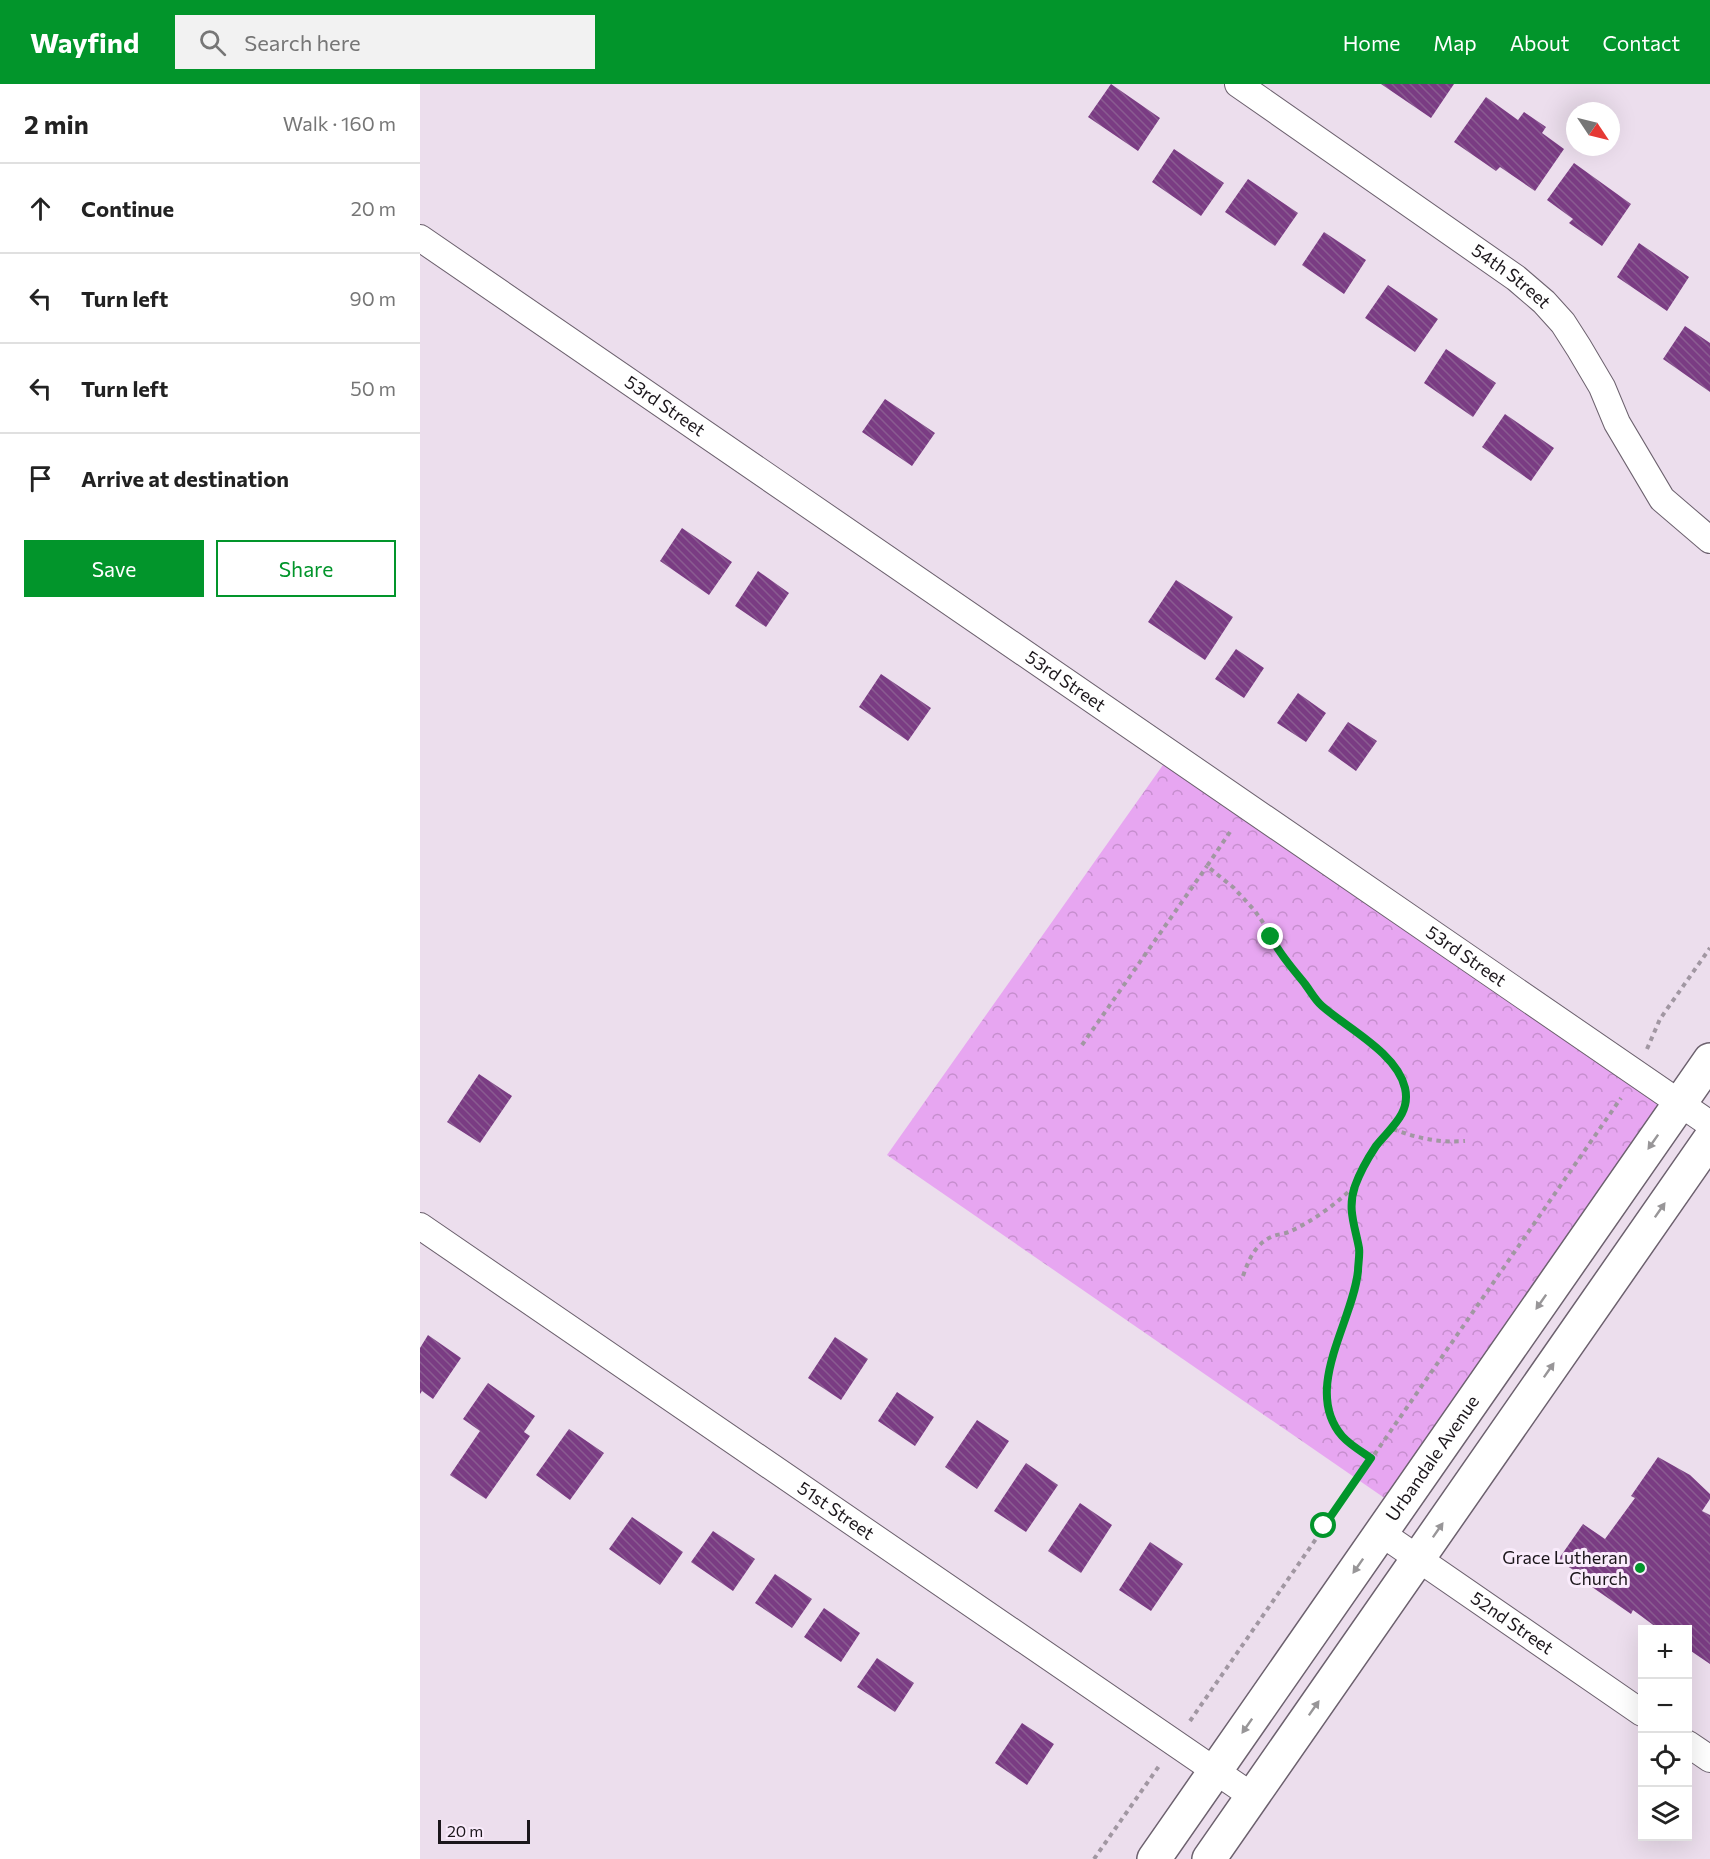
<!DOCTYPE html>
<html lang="en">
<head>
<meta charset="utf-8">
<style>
	body { margin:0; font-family:Commissioner,sans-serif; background:#f2f2f2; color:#222 }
	.controls { position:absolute; right:18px; bottom:18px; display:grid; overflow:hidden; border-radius:0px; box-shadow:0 6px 24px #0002 }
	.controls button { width:54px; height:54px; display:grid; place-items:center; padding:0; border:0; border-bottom:2px solid #e0e0e0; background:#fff; color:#222; font:30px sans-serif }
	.compass { position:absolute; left:1146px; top:18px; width:54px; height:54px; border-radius:50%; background:#fff; box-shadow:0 6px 24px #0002; rotate:125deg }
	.scale { position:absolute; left:18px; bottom:15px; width:92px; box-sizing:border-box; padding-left:6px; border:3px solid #1b161b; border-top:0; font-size:16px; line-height:21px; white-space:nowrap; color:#1b161b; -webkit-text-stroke:4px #f9ebfb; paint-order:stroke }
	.stop { position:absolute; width:18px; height:18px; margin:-14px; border:4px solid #02952b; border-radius:50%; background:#fff }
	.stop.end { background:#02952b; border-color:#fff; box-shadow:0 2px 6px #0008 }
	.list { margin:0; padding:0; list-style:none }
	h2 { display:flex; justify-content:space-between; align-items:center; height:78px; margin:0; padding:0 24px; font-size:26px }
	h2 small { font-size:20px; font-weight:400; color:#767676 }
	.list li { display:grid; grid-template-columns:39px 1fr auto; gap:18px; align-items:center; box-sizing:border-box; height:90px; padding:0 24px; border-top:2px solid #e0e0e0 }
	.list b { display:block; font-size:22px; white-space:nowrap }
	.list em { font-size:20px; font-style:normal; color:#767676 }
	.actions { display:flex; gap:12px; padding:18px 24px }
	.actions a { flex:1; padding:14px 0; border:2px solid #02952b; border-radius:0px; text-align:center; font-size:21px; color:#02952b }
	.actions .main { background:#02952b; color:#fff }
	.icon { flex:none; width:33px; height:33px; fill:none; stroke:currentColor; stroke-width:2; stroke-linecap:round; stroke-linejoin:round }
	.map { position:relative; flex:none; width:1290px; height:1775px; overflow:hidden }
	header { display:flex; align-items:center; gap:36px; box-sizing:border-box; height:84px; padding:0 30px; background:#02952b; color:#fff }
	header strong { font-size:28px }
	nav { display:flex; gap:33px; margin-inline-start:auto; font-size:21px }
	.search { width:420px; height:54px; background:#f2f2f2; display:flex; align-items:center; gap:15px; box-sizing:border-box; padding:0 21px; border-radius:0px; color:#767676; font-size:22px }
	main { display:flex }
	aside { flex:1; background:#fff }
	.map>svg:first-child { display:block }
</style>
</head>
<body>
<header>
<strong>Wayfind</strong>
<div class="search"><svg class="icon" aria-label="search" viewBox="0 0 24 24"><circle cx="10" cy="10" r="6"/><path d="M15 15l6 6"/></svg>Search here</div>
<nav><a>Home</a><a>Map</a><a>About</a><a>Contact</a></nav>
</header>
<main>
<aside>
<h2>2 min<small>Walk · 160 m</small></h2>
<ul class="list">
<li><svg class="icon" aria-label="ahead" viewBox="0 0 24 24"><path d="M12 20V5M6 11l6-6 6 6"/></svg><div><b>Continue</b></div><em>20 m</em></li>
<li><svg class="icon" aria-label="left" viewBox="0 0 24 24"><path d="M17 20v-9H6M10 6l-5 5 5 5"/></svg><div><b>Turn left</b></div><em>90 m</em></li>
<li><svg class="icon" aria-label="left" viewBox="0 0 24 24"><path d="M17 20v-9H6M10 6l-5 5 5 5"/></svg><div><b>Turn left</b></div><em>50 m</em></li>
<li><svg class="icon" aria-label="arrive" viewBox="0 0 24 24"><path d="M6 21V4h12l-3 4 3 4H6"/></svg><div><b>Arrive at destination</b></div></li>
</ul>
<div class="actions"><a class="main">Save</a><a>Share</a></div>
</aside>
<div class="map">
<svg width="1290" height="1775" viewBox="0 0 1290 1775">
	<defs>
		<pattern id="forest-crowns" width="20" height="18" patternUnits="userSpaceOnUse" patternTransform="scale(1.5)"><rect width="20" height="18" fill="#e7a6f1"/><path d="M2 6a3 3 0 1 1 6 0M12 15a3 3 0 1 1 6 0" fill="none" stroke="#c68ece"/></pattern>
		<pattern id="building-back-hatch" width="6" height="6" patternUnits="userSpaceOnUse" patternTransform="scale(1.5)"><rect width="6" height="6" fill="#7a3c83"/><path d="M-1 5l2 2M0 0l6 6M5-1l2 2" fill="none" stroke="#8a5b91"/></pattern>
	</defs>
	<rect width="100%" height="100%" fill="#ecdeed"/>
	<path fill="url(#forest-crowns)" d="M750,671L1255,1019L979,1424L467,1071Z"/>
	<path fill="url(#building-back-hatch)" d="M691,0L740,34L718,67L668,33Z
		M961,0H1034L1011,34Z
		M1066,13L1098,36L1104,28L1126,43L1122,49L1144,65L1115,107L1080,83L1076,87L1034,58Z
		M754,65L804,99L781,132L732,98Z
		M1154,79L1211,120L1182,162L1149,139L1153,135L1127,116Z
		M828,95L878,129L855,162L805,128Z
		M904,148L946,176L924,210L882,181Z
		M1219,159L1269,193L1247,227L1197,193Z
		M968,201L1018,235L995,268L945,234Z
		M1265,242L1290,259V308L1243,275Z
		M1026,265L1076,299L1053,333L1004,299Z
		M465,315L515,349L492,382L442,348Z
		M1085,330L1134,364L1111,397L1062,363Z
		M262,444L312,478L289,511L240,477Z
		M338,487L369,509L346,543L315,522Z
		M756,496L813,533L785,576L728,538Z
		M816,565L844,584L824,614L795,595Z
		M461,590L511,624L488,657L439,623Z
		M878,609L906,629L886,658L857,639Z
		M928,638L957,657L936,687L908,667Z
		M59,990L92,1012L60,1059L27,1038Z
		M8,1251L41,1274L13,1315L2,1307L0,1310V1264Z
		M415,1253L448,1275L421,1316L388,1294Z
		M68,1299L115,1332L104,1348L110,1352L66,1415L30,1391L60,1347L43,1335Z
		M477,1308L514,1333L495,1362L458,1337Z
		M557,1336L589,1357L557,1405L525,1383Z
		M149,1345L184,1369L150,1416L116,1391Z
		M1238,1373L1270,1391L1290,1410V1415L1282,1427L1290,1431V1580L1268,1565V1546H1240L1213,1526L1211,1530L1159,1494L1161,1491L1138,1476L1163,1440L1185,1455L1215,1414L1211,1412Z
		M606,1379L638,1401L606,1448L574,1427Z
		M660,1419L692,1441L661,1489L628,1467Z
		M212,1433L263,1468L240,1501L189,1465Z
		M293,1447L335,1475L313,1507L271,1478Z
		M730,1458L763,1480L731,1527L699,1506Z
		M355,1490L392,1515L372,1544L335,1519Z
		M404,1524L440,1549L421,1578L384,1553Z
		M457,1574L494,1599L475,1628L437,1603Z
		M602,1639L634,1660L607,1701L575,1679Z"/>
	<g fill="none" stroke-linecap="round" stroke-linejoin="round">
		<g stroke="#6c616e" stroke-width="28">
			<g id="street">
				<path id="s1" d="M818,0L1096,194L1124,218L1143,239L1159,264L1182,303L1197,339L1242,415L1290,456"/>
				<path id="s2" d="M0,154L1290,1040"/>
				<path id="s3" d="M0,1142L832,1712"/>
				<path id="s4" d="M961,1449L1222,1629"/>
				<path d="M1268,1660L1290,1675"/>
			</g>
		</g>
		<g stroke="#6c616e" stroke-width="36">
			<g id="secondary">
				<path id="s5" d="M734,1775L1290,976"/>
				<path d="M789,1775L1290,1055"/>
			</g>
		</g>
		<path stroke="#a197a2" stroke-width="4" stroke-dasharray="4.5 4.5" stroke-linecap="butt" d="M810,748L787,782L814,804L835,827L844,840L857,864L896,915L964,971L976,984L984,1000L986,1009L981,1034L950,1072L935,1100L930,1117V1125L940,1167L937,1192L908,1295V1317L916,1344L924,1354L951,1374
			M662,961L787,782
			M1227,965L1240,935L1290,864
			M973,1045C997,1054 1018,1059 1045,1057
			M823,1192C829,1175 835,1160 853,1152C859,1150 866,1150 871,1147C891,1138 918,1119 933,1103
			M770,1637L1201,1014
			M674,1775L739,1682"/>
		<use href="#street" stroke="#fff" stroke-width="26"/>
		<use href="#secondary" stroke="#fff" stroke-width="33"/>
	</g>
	<defs><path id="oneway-solid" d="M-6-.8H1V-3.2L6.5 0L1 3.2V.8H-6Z" transform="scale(1.5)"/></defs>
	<g fill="#989698">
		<use href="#oneway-solid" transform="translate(1233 1058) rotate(125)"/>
		<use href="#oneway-solid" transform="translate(1240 1126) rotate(-55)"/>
		<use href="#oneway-solid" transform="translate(1121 1218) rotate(125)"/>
		<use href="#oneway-solid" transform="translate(1129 1286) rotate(-55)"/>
		<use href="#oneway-solid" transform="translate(1018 1446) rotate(-55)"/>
		<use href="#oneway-solid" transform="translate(938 1482) rotate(125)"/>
		<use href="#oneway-solid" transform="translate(894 1624) rotate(-55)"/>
		<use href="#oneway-solid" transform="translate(827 1642) rotate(125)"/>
	</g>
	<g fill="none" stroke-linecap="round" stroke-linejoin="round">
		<path stroke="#02952b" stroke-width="8" d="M851,853C860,871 873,885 885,900C891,908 895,916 902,922C927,944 977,969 985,1004C991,1030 970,1044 956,1062C948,1074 940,1088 935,1102C927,1125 935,1142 939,1164C940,1171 938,1180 938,1187C933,1238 882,1305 922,1352C930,1361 942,1368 951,1374L904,1442"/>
	</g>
	<circle fill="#02952b" stroke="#f9ebfb" stroke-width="2" cx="1220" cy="1484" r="6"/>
	<g text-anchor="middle" stroke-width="6" stroke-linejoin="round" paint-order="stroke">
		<g font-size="18" fill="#1b161b" stroke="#f9ebfb">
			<text dy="6" stroke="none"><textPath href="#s1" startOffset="334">54th Street</textPath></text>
			<text dy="6" stroke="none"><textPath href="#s2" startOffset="297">53rd Street</textPath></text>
			<text dy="6" stroke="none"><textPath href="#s2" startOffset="783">53rd Street</textPath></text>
			<text dy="6" stroke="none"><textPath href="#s2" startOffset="1269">53rd Street</textPath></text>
			<text dy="6" stroke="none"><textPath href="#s5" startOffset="488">Urbandale Avenue</textPath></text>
			<text dy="6" stroke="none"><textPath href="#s3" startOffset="504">51st Street</textPath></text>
			<text dy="6" stroke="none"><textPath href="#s4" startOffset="159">52nd Street</textPath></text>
		</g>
		<g font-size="18" fill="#1b161b" stroke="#f9ebfb" text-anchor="end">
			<text x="1208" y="1480">Grace Lutheran<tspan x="1208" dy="21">Church</tspan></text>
		</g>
	</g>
</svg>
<div class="controls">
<button>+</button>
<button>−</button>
<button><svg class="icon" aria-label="locate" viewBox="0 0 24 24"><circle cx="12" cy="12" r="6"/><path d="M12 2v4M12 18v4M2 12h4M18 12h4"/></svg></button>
<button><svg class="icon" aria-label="layers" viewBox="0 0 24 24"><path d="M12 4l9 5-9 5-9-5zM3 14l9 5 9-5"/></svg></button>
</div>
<svg class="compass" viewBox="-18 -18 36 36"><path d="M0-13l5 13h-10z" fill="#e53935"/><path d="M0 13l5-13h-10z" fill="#767676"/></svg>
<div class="scale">20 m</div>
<div class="stop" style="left:904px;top:1442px"></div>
<div class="stop end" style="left:851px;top:853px"></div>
</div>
</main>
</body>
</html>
